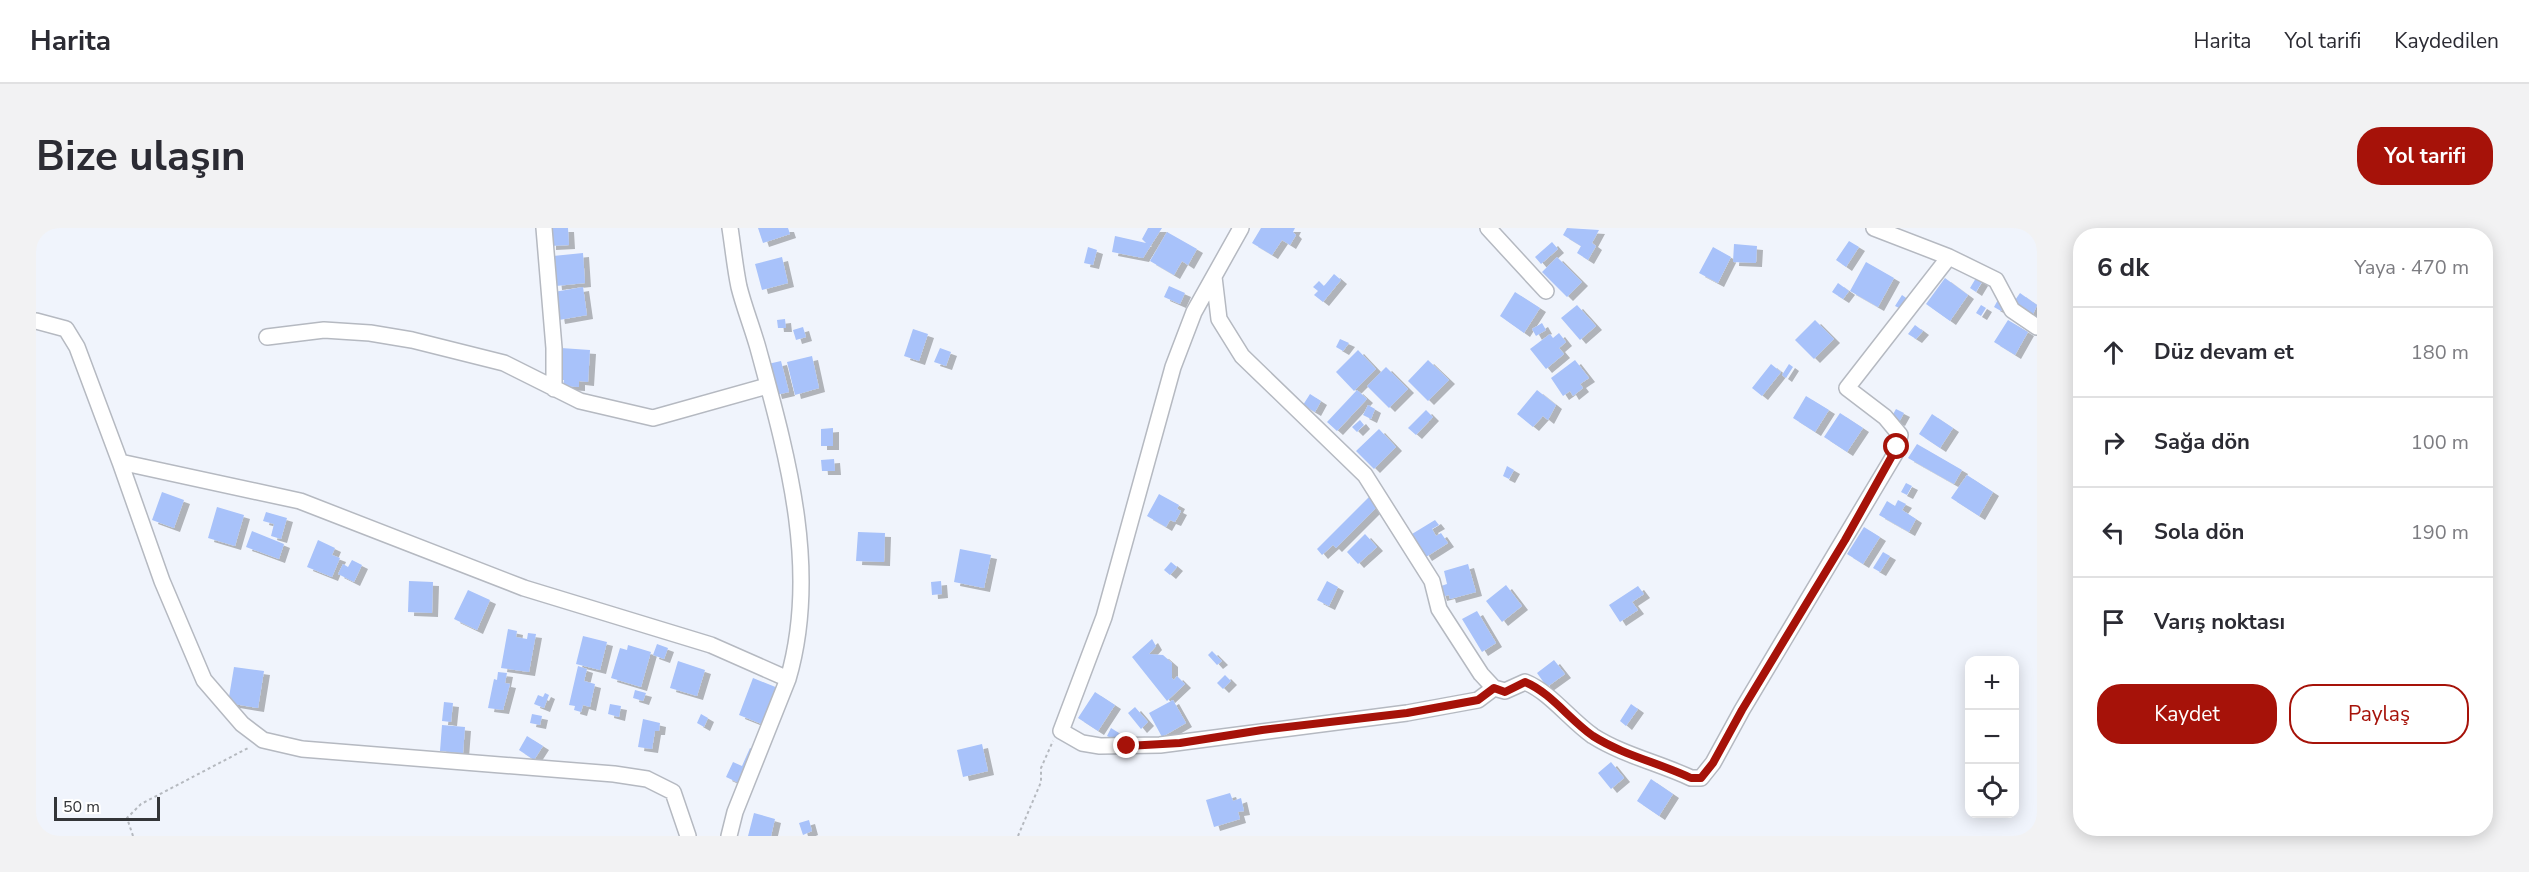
<!DOCTYPE html>
<html lang="tr">
<head>
<meta charset="utf-8">
<style>
	body { margin:0; font-family:"Nunito Sans",sans-serif; background:#f2f2f3; color:#2b2b33 }
	.controls { position:absolute; right:18px; bottom:18px; display:grid; overflow:hidden; border-radius:12px; box-shadow:0 3px 15px #0003 }
	.controls button { width:54px; height:54px; display:grid; place-items:center; padding:0; border:0; border-bottom:2px solid #e1e1e2; background:#fff; color:#2b2b33; font:30px sans-serif }
	.scale { position:absolute; left:18px; bottom:15px; width:106px; box-sizing:border-box; padding-left:6px; border:3px solid #333538; border-top:0; font-size:16px; line-height:21px; white-space:nowrap; color:#333538; -webkit-text-stroke:4px #fff; paint-order:stroke }
	.stop { position:absolute; width:18px; height:18px; margin:-14px; border:4px solid #a61209; border-radius:50%; background:#fff }
	.stop.end { background:#a61209; border-color:#fff; box-shadow:0 2px 6px #0008 }
	.list { margin:0; padding:0; list-style:none }
	h2 { display:flex; justify-content:space-between; align-items:center; height:78px; margin:0; padding:0 24px; font-size:26px }
	h2 small { font-size:20px; font-weight:400; color:#7c7c81 }
	.list li { display:grid; grid-template-columns:39px 1fr auto; gap:18px; align-items:center; box-sizing:border-box; height:90px; padding:0 24px; border-top:2px solid #e1e1e2 }
	.list b { display:block; font-size:22px; white-space:nowrap }
	.list em { font-size:20px; font-style:normal; color:#7c7c81 }
	.actions { display:flex; gap:12px; padding:18px 24px }
	.actions a { flex:1; padding:14px 0; border:2px solid #a61209; border-radius:24px; text-align:center; font-size:21px; color:#a61209 }
	.actions .main { background:#a61209; color:#fff }
	.icon { flex:none; width:33px; height:33px; fill:none; stroke:currentColor; stroke-width:2; stroke-linecap:round; stroke-linejoin:round }
	.map { position:relative; flex:none; width:2001px; height:608px; overflow:hidden; border-radius:24px }
	header { display:flex; align-items:center; gap:36px; box-sizing:border-box; height:84px; padding:0 30px; background:#fff; border-bottom:2px solid #e1e1e2 }
	header strong { font-size:28px }
	nav { display:flex; gap:33px; margin-inline-start:auto; font-size:21px }
	.intro { display:flex; align-items:center; justify-content:space-between; box-sizing:border-box; height:144px; padding:0 36px }
	h1 { margin:0; font-size:42px }
	.button { padding:15px 27px; border-radius:24px; background:#a61209; color:#fff; font-size:21px; font-weight:700 }
	main { display:flex; gap:36px; padding:0 36px }
	aside { flex:1; background:#fff; border-radius:24px; box-shadow:0 3px 15px #0003 }
	.map>svg:first-child { display:block }
</style>
</head>
<body>
<header>
<strong>Harita</strong>
<nav><a>Harita</a><a>Yol tarifi</a><a>Kaydedilen</a></nav>
</header>
<div class="intro"><h1>Bize ulaşın</h1><a class="button">Yol tarifi</a></div>
<main>
<div class="map">
<svg width="2001" height="608" viewBox="0 0 2001 608">
	<defs>
		<filter id="shadow"><feDropShadow dx="6" dy="4" stdDeviation="0" flood-color="#0004"/></filter>
	</defs>
	<rect width="100%" height="100%" fill="#f0f4fc"/>
	<path fill="#a8c2fa" filter="url(#shadow)" d="M514,0H532L533,17L514,18Z
		M722,0H752L754,6L727,15Z
		M1112,0H1126L1107,30L1076,24L1079,8L1110,15L1106,11Z
		M1225,0H1259L1257,4L1260,7L1254,17L1246,12L1236,27L1216,15Z
		M1531,0L1563,2L1556,15L1560,18L1552,32L1541,25L1545,18L1527,7Z
		M1131,4L1161,21L1152,37L1146,33L1138,47L1114,33Z
		M1813,13L1823,19L1810,39L1800,32Z
		M1516,14L1522,21L1505,36L1499,29Z
		M1698,16L1721,18L1720,35L1697,34Z
		M1052,19L1061,22L1057,37L1048,35Z
		M1677,19L1695,29L1682,55L1663,45Z
		M547,25L549,55L520,58L517,28Z
		M746,29L752,55L726,62L719,36Z
		M1521,29L1546,54L1531,69L1506,44Z
		M1830,34L1858,50L1842,79L1814,63Z
		M1298,46L1305,52L1287,74L1278,67L1282,63L1277,59L1283,53L1288,58Z
		M1909,50L1932,67L1914,93L1890,76Z
		M1940,50L1946,54L1940,64L1934,60Z
		M1802,55L1813,63L1807,71L1796,64Z
		M1133,58L1149,65L1144,76L1128,69Z
		M547,59L551,87L523,92L518,64Z
		M1479,64L1504,80L1488,105L1464,88Z
		M1984,65L2001,77L1996,89L1977,75Z
		M1866,67L1873,72L1867,82L1859,78Z
		M1963,70L1970,74L1965,83L1958,79Z
		M1541,77L1560,98L1544,112L1525,90Z
		M1945,77L1950,80L1945,88L1940,85Z
		M749,91L750,100H742L741,92Z
		M1779,92L1798,111L1778,131L1759,112Z
		M1972,92L1992,104L1979,127L1958,114Z
		M1506,95L1510,102L1500,108L1496,101Z
		M1879,97L1887,103L1880,111L1872,106Z
		M767,99L770,109L760,112L757,102Z
		M877,101L892,106L883,133L868,128Z
		M1523,105L1530,114L1523,120L1528,126L1510,141L1494,121L1514,106L1517,110Z
		M1304,111L1313,115L1307,123L1300,119Z
		M525,120L554,122L552,154L543,153V159L527,158L528,152H523Z
		M904,120L915,124L910,138L898,134Z
		M1322,122L1340,141L1318,163L1300,144Z
		M776,128L783,160L759,167L751,134Z
		M1392,132L1413,152L1392,173L1372,153Z
		M1539,132L1553,150L1544,156L1547,160L1537,168L1534,163L1527,168L1515,150Z
		M745,133L753,164L740,167L732,136Z
		M1735,136L1745,144L1726,168L1716,160Z
		M1753,136L1757,139L1750,150L1746,147Z
		M1350,139L1372,161L1353,180L1331,158Z
		M1321,162L1331,171L1301,203L1291,194Z
		M1501,162L1520,177L1512,192L1507,188L1497,199L1481,186Z
		M1274,166L1285,173L1279,184L1267,177Z
		M1770,168L1793,182L1779,204L1757,190Z
		M1332,177L1339,181L1335,191L1327,187Z
		M1860,181L1868,185L1863,194L1855,190Z
		M1390,182L1397,189L1380,207L1372,200Z
		M1804,185L1827,200L1811,224L1788,209Z
		M1896,186L1917,200L1904,220L1883,206Z
		M1324,192L1328,197L1321,204L1316,199Z
		M797,200V218H785V201Z
		M1343,201L1360,219L1338,241L1320,223Z
		M1881,216L1926,242L1918,256L1872,230Z
		M798,231L799,243H786L785,232Z
		M1471,238L1478,242L1473,251L1467,248Z
		M1931,247L1957,264L1943,288L1915,270Z
		M1870,255L1876,258L1871,267L1865,264Z
		M126,264L148,272L138,300L116,292Z
		M1123,266L1143,277L1141,281L1145,283L1139,294L1134,292L1130,299L1111,288Z
		M1336,266L1345,275L1300,320L1297,317L1286,327L1281,321Z
		M1862,272L1870,276L1866,282L1880,291L1873,304L1843,287L1851,273L1859,278Z
		M181,279L208,287L199,318L172,310Z
		M230,284L251,290L245,311L235,308L238,296L227,293Z
		M1399,292L1403,297L1396,301L1400,308L1405,305L1412,315L1390,329L1376,306Z
		M1828,299L1844,309L1827,336L1811,326Z
		M216,303L248,316L243,331L210,319Z
		M822,304L849,305L848,334L820,333Z
		M1329,306L1341,319L1322,336L1311,324Z
		M282,312L299,320L296,327L304,330L296,349L271,339Z
		M924,321L955,327L948,360L918,354Z
		M1847,324L1854,328L1844,344L1837,340Z
		M316,332L326,337L318,354L302,346L307,336L312,339Z
		M1135,334L1141,339L1134,347L1128,342Z
		M1432,336L1440,364L1414,371L1413,367L1405,369L1402,359L1411,356L1408,343Z
		M373,353L397,354L396,385L372,384Z
		M905,353L906,366L896,367L895,354Z
		M1291,353L1302,359L1293,378L1281,372Z
		M1470,357L1486,378L1466,394L1450,373Z
		M1602,358L1608,366L1596,374L1602,382L1584,394L1573,377Z
		M432,362L454,372L441,402L418,391Z
		M1441,383L1460,415L1446,424L1426,391Z
		M472,401L481,403L480,409L491,411L492,405L500,406L493,444L465,440Z
		M547,408L571,414L564,442L540,436Z
		M1116,411L1120,418L1113,426L1127,427L1136,435V450L1138,452L1141,448L1149,456L1131,473L1096,429Z
		M621,416L632,420L628,431L617,427Z
		M592,417L615,424L605,459L575,450L584,420L591,422Z
		M1176,423L1186,433L1181,437L1172,427Z
		M1518,432L1529,446L1511,459L1501,445Z
		M642,433L669,442L661,468L634,460Z
		M542,438L551,441L548,453L559,456L554,479L547,477L545,484L538,482L539,478L533,477Z
		M198,439L228,443L222,480L192,475Z
		M462,444L471,445L469,455L474,456L467,482L452,480L458,451L461,452Z
		M1189,447L1195,453L1187,461L1181,455Z
		M717,450L742,460L728,497L703,487Z
		M599,462L610,465L607,473L597,470Z
		M1059,464L1079,477L1062,503L1042,490Z
		M509,465L513,467L508,480L498,476L502,467L507,469Z
		M1137,472L1150,495L1126,509L1113,485Z
		M408,474L417,475L415,494L406,493Z
		M574,476L585,478L583,489L572,486Z
		M1595,476L1602,481L1590,498L1584,493Z
		M1099,479L1112,494L1105,501L1092,485Z
		M496,486L506,488L504,497L494,495Z
		M665,486L672,490L668,499L661,495Z
		M607,491L624,495L623,503H619L616,521L602,519Z
		M406,497L429,499L427,525L404,523Z
		M1075,500L1083,505L1079,512L1071,508Z
		M491,508L507,518L498,532L483,522Z
		M946,516L952,543L927,549L921,522Z
		M714,520L720,523L705,556L690,549L697,534L706,538Z
		M1575,534L1588,550L1575,561L1562,545Z
		M1615,551L1637,566L1623,588L1601,573Z
		M1194,565L1197,573L1205,570L1208,583L1202,584L1204,591L1178,599L1170,572Z
		M718,585L739,591L735,608H712Z
		M773,592L776,603L767,607L763,595Z"/>
	<g fill="none" stroke-linecap="round" stroke-linejoin="round">
		<g stroke="#b5b9c1" stroke-width="18">
			<path id="minor" d="M508,0L518,120V161
				M1205,0L1158,84L1137,139L1068,389L1025,503L1046,515L1064,518L1124,517L1371,485L1442,472L1458,460
				M1452,0L1510,63
				M1838,0L1913,29L1960,52L1976,82L2001,99
				M1178,49L1183,91L1206,128L1329,247L1396,353L1403,381L1445,446L1458,460L1469,463L1489,454C1514,464 1534,492 1557,508C1587,527 1623,535 1655,550H1665L1677,535L1706,482L1859,226L1864,207L1849,189L1811,160L1913,29
				M0,93L30,101L41,119L84,234L264,273L488,360L675,417L752,451C784,341 751,227 722,120C716,99 708,79 703,59C699,40 697,19 694,0
				M231,109L288,102L334,105L376,112L468,135L544,173L617,190L731,158
				M84,234L126,353L168,452L206,496L227,512L266,521L578,546L611,551L637,564L652,608
				M693,608L699,584L752,451"/>
		</g>
		<path stroke="#b5b9bf" stroke-width="2" stroke-dasharray="3 3" stroke-linecap="butt" d="M97,608L91,590L105,576L214,519
			M982,608L1005,554V540L1017,513"/>
		<use href="#minor" stroke="#fff" stroke-width="15"/>
	</g>
	<g fill="none" stroke-linecap="round" stroke-linejoin="round">
		<path stroke="#a61209" stroke-width="8" d="M1091,518L1144,515L1226,502L1371,485L1442,472L1458,460L1469,464L1489,454C1514,464 1534,492 1557,508C1587,527 1623,535 1655,550H1665L1677,535L1706,482L1809,312L1861,219"/>
	</g>
</svg>
<div class="controls">
<button>+</button>
<button>−</button>
<button><svg class="icon" aria-label="locate" viewBox="0 0 24 24"><circle cx="12" cy="12" r="6"/><path d="M12 2v4M12 18v4M2 12h4M18 12h4"/></svg></button>
</div>
<div class="scale">50 m</div>
<div class="stop" style="left:1861px;top:219px"></div>
<div class="stop end" style="left:1091px;top:518px"></div>
</div>
<aside>
<h2>6 dk<small>Yaya · 470 m</small></h2>
<ul class="list">
<li><svg class="icon" aria-label="ahead" viewBox="0 0 24 24"><path d="M12 20V5M6 11l6-6 6 6"/></svg><div><b>Düz devam et</b></div><em>180 m</em></li>
<li><svg class="icon" aria-label="right" viewBox="0 0 24 24"><path d="M7 20v-9h11M14 6l5 5-5 5"/></svg><div><b>Sağa dön</b></div><em>100 m</em></li>
<li><svg class="icon" aria-label="left" viewBox="0 0 24 24"><path d="M17 20v-9H6M10 6l-5 5 5 5"/></svg><div><b>Sola dön</b></div><em>190 m</em></li>
<li><svg class="icon" aria-label="arrive" viewBox="0 0 24 24"><path d="M6 21V4h12l-3 4 3 4H6"/></svg><div><b>Varış noktası</b></div></li>
</ul>
<div class="actions"><a class="main">Kaydet</a><a>Paylaş</a></div>
</aside>
</main>
</body>
</html>
